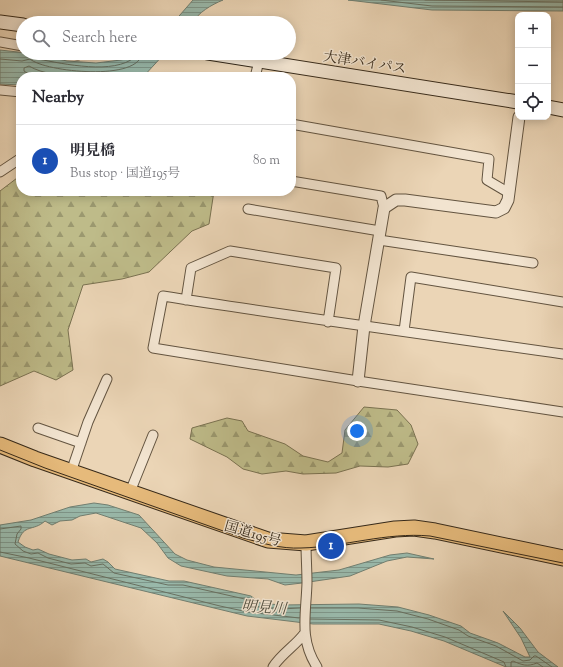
<!DOCTYPE html>
<html lang="en">
<head>
<meta charset="utf-8">
<style>
	body { margin:0; font-family:"Sorts Mill Goudy","Noto Serif JP",serif; background:#f7f7f7; color:#2b2b33 }
	.controls { position:absolute; right:12px; top:12px; display:grid; overflow:hidden; border-radius:8px; box-shadow:0 2px 10px #0003 }
	.controls button { width:36px; height:36px; display:grid; place-items:center; padding:0; border:0; border-bottom:1px solid #e1e1e2; background:#fff; color:#2b2b33; font:20px sans-serif }
	.you { position:absolute; left:357px; top:431px; width:14px; height:14px; margin:-10px; border:3px solid #fff; border-radius:50%; background:#1a73e8; box-shadow:0 0 0 6px #1a73e833 }
	.badge { display:grid; place-items:center; width:26px; height:26px; border-radius:50%; background:#8f2418; color:#fff; font-size:13px; font-weight:700 }
	.pin { position:absolute; translate:-50% -50%; border:2px solid #fff; box-shadow:0 1px 4px #0006 }
	.list { margin:0; padding:0; list-style:none }
	h2 { display:flex; justify-content:space-between; align-items:center; height:52px; margin:0; padding:0 16px; font-size:17px }
	h2 small { font-size:13px; font-weight:400; color:#7c7c81 }
	.list li { display:grid; grid-template-columns:26px 1fr auto; gap:12px; align-items:center; box-sizing:border-box; height:72px; padding:0 16px; border-top:1px solid #e1e1e2 }
	.list b { display:block; font-size:15px; white-space:nowrap }
	.list p { margin:0; font-size:13px; white-space:nowrap; color:#7c7c81 }
	.list em { font-size:13px; font-style:normal; color:#7c7c81 }
	.icon { flex:none; width:22px; height:22px; fill:none; stroke:currentColor; stroke-width:2; stroke-linecap:round; stroke-linejoin:round }
	.map { position:relative; flex:none; width:563px; height:667px; overflow:hidden }
	.search { position:absolute; background:#fff; box-shadow:0 2px 10px #0003; left:16px; top:16px; width:280px; height:44px; display:flex; align-items:center; gap:10px; box-sizing:border-box; padding:0 14px; border-radius:22px; color:#7c7c81; font-size:15px }
	.panel { position:absolute; background:#fff; box-shadow:0 2px 10px #0003; left:16px; top:72px; width:280px; height:124px; border-radius:16px }
	.map>svg:first-child { display:block }
</style>
</head>
<body>
<div class="map">
<svg width="563" height="667" viewBox="0 0 563 667">
	<defs>
		<pattern id="forest-firs" width="22" height="20" patternUnits="userSpaceOnUse"><rect width="22" height="20" fill="#bebb89"/><path d="M5 1l3.5 6h-7zM16 11l3.5 6h-7z" fill="#9b986f"/></pattern>
		<pattern id="water-rules" width="6" height="5" patternUnits="userSpaceOnUse"><rect width="6" height="5" fill="#99b9ab"/><path d="M0 2.5h6" fill="none" stroke="#7e968a"/></pattern>
	</defs>
	<rect width="100%" height="100%" fill="#ebd5b6"/>
	<filter id="stains"><feTurbulence type="fractalNoise" baseFrequency=".005" numOctaves="4"/><feColorMatrix values="0 0 0 0 .2 0 0 0 0 .09 0 0 0 0 .02 0 0 0 .5 -.17"/></filter>
	<radialGradient id="worn" r=".72"><stop offset=".6" stop-color="#630" stop-opacity="0"/><stop offset="1" stop-color="#630" stop-opacity=".3"/></radialGradient>
	<path fill="url(#forest-firs)" stroke="#7a7251" d="M21,175V191H214L209,224L192,231L149,272L122,279L83,285L68,330L73,370L56,380L34,371L0,386V191Z
		M364,407L397,410L411,425L418,444L408,464L388,467L360,466L336,473L303,474L286,471L262,474L243,469L227,457L190,439L192,428L227,418L242,421L248,431L285,444L303,456L328,462L342,453L345,430Z"/>
	<path fill="url(#water-rules)" stroke="#717f71" d="M193,0H223C211,5 199,12 192,23H173Z
		M348,0H563V11L432,10Z
		M0,50L35,54L67,61L96,63L121,60L129,58L135,53H165L143,77H21V85L0,84Z
		M94,503L108,505L139,515L175,554L187,560L214,567L296,575L339,570L390,555L407,553L434,559L407,557L387,561L350,576L302,583L285,585L268,579L227,576L181,566L168,558L157,543L141,528L96,513L80,516L72,520L60,521L52,525L45,521C33,532 24,523 18,542L25,547L33,550L38,549L49,554L72,560L86,559L91,562L103,559L108,562L115,569L169,581H184L251,596L260,603L281,605L359,604L398,607L429,615L461,626L470,633L498,643L525,657H530L521,638L503,611L520,628L538,652L558,667H506L444,641L411,631L379,624H313L247,616L0,556V525L31,520L70,507Z"/>
	<g fill="none" stroke-linecap="round" stroke-linejoin="round">
		<path stroke="#687162" stroke-width="1" d="M381,0L432,6L563,7
			M425,0L563,2
			M35,53V57L38,59C64,64 114,75 135,57L136,53
			M0,59L22,61L30,59C45,72 140,82 142,53
			M33,77L24,71V68L29,66C42,74 64,76 78,77
			M0,529L21,526V529L17,534L15,544L23,551L31,554L38,553L48,558L71,564L85,563L91,566L103,564L114,573L168,585H183L249,600L259,607L281,609L300,608
			M0,552L29,558L220,606L248,612L299,618
			M311,608H358L397,611L428,619L459,630L468,636L496,646L523,661L530,660L534,656H536L552,667
			M310,619L379,620L412,627L445,637L504,662L506,667
			M511,667V662L513,661C522,665 527,667 537,663L543,667"/>
		<g stroke="#635440" stroke-width="11">
			<path id="minor" d="M0,42L23,46
				M66,53L78,55
				M255,77L259,61
				M0,90L21,92
				M291,124L489,159L487,180L509,193
				M0,172L21,158
				M291,181L381,196L384,208
				M248,209L380,231
				M379,240L533,263
				M186,300L191,268L230,251L336,268L328,322
				M404,331L411,277L563,302
				M563,354C430,335 296,317 163,296L153,348L358,381L563,412
				M38,428L81,443
				M71,472L88,422L107,379
				M130,492L153,435
				M306,543C306,557 307,570 307,583C306,615 299,639 317,667
				M273,667C281,654 295,646 304,634"/>
		</g>
		<g stroke="#635440" stroke-width="13">
			<path id="tertiary" d="M358,381L364,326L384,208L396,200H405L496,212L504,208L508,200L519,117"/>
		</g>
		<g stroke="#362919" stroke-width="15">
			<path id="secondary" d="M0,22L23,25
				M208,53L518,102
				M548,107L563,110"/>
		</g>
		<g stroke="#362919" stroke-width="17">
			<path id="trunk" d="M0,445L35,459L268,540L306,543L395,529L414,528L435,531L563,558"/>
		</g>
		<use href="#minor" stroke="#f2e4d0" stroke-width="9"/>
		<use href="#tertiary" stroke="#f2e4d0" stroke-width="11"/>
		<use href="#secondary" stroke="#f2e4d0" stroke-width="13"/>
		<use href="#trunk" stroke="#e6ba7b" stroke-width="15"/>
		<path stroke="#362919" stroke-width="1" d="M0,450L45,468L243,538C262,543 281,549 301,548C344,547 386,532 430,536L563,563"/>
	</g>
	<g text-anchor="middle" stroke-width="3" stroke-linejoin="round" paint-order="stroke">
		<g font-size="14" fill="#362919" stroke="#f2e4d0">
			<text transform="translate(365 62) rotate(9)" y="5">大津バイパス</text>
			<text transform="translate(253 533) rotate(16)" y="5">国道195号</text>
		</g>
		<g font-size="15" font-style="italic" fill="#4f4d3e" stroke="#f2e4d0">
			<text transform="translate(264 607) rotate(4)" y="5">明見川</text>
		</g>
	</g>
	<rect width="100%" height="100%" filter="url(#stains)"/>
	<rect width="100%" height="100%" fill="url(#worn)"/>
</svg>
<div class="controls">
<button>+</button>
<button>−</button>
<button><svg class="icon" aria-label="locate" viewBox="0 0 24 24"><circle cx="12" cy="12" r="6"/><path d="M12 2v4M12 18v4M2 12h4M18 12h4"/></svg></button>
</div>
<div class="you"></div>
<div class="pin badge" style="left:331px;top:546px;background:#1a4fb4">1</div>
<div class="search"><svg class="icon" aria-label="search" viewBox="0 0 24 24"><circle cx="10" cy="10" r="6"/><path d="M15 15l6 6"/></svg>Search here</div>
<section class="panel">
<h2>Nearby<small></small></h2>
<ul class="list">
<li><span class="badge" style="background:#1a4fb4">1</span><div><b>明見橋</b><p>Bus stop · 国道195号</p></div><em>80 m</em></li>
</ul>
</section>
</div>
</body>
</html>
